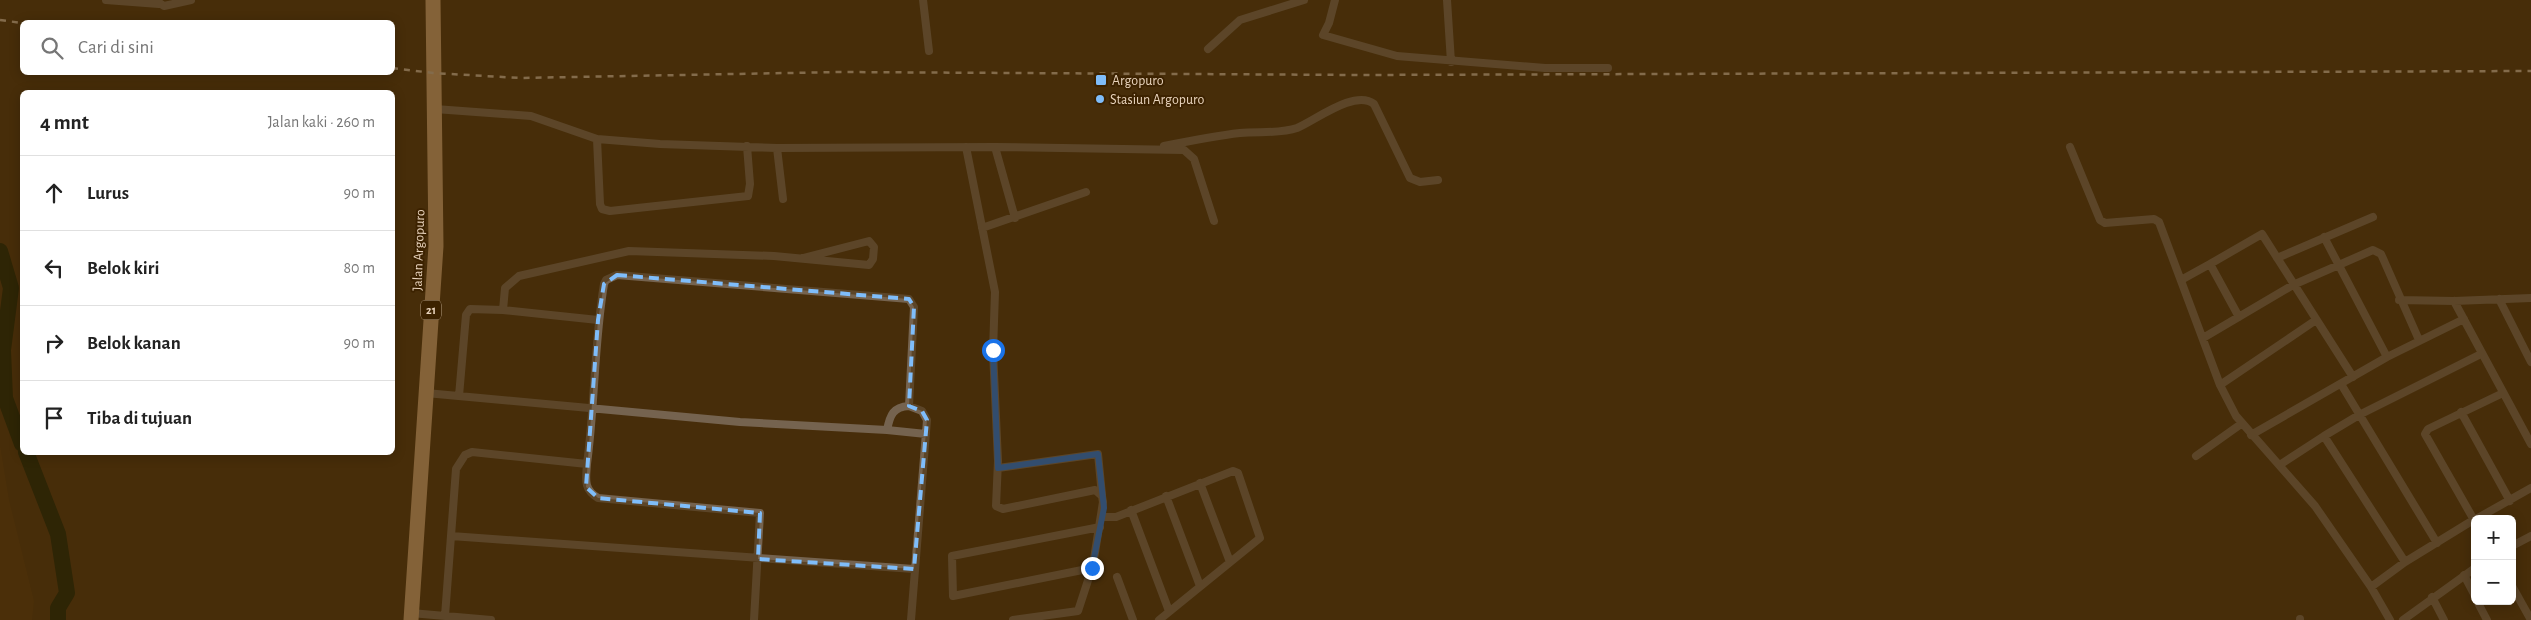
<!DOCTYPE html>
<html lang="id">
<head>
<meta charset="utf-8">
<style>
	body { margin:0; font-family:"Alegreya Sans",sans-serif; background:#f6f6f6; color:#222 }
	.controls { position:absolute; right:15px; bottom:15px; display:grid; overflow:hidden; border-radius:8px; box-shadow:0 2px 12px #0003 }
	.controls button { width:45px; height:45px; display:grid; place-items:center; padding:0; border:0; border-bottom:1px solid #e0e0e0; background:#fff; color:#222; font:25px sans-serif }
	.stop { position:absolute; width:15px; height:15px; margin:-11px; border:4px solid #1a73e8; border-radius:50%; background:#fff }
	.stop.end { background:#1a73e8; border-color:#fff; box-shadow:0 1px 5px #0008 }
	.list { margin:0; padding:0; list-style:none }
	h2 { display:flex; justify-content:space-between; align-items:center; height:65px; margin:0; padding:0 20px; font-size:21px }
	h2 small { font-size:16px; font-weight:400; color:#767676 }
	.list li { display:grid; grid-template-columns:32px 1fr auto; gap:15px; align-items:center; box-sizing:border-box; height:75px; padding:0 20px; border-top:1px solid #e0e0e0 }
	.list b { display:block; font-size:19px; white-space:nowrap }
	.list em { font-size:16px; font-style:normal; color:#767676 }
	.icon { flex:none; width:28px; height:28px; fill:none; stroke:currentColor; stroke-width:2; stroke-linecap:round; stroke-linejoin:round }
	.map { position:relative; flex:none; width:2531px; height:620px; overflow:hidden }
	.search { position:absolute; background:#fff; box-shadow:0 2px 12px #0003; left:20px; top:20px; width:375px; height:55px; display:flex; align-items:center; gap:12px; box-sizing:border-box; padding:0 18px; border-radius:8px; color:#767676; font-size:19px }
	.panel { position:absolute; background:#fff; box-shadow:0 2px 12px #0003; left:20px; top:90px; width:375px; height:365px; border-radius:8px }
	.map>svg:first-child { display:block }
</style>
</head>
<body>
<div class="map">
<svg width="2531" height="620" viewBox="0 0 2531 620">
	<rect width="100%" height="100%" fill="#472d0a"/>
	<path fill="#513209" d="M0,445L9,500L34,601L32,620H0Z"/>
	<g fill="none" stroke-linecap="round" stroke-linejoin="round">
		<path stroke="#101b01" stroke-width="16" d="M0,251L11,288L3,350L5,398L22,444
			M26,452L58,534L67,593L58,608V620"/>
		<path stroke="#75634f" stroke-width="8" d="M106,0L159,4
			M923,0L929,51
			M1335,0L1329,23L1323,35L1397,56L1545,68H1608
			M1447,0L1451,62
			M158,2L164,6L191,0
			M1208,49L1240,20L1304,0
			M435,109L531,116L597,139L660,144L777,148L995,147L1184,150L1194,159L1214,221
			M597,139L600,204L602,209L610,211L748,196L750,184L747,146
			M1164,146C1189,141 1214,136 1240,133C1258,131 1280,134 1297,128C1316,120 1355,89 1374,104L1410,178L1420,182L1438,180
			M966,147L995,292L993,351L998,461L996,506L1003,509L1095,490L1102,496L1103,502L1093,565L1078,611L1013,620
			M995,147L1015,218
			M2070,147L2100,220L2105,223L2154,219L2159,222L2220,385L2236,416L2315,506L2371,587L2390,620
			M777,148L783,199
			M982,228L1086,192
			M2324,237L2387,357
			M2277,258L2373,217
			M2181,280L2210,264
			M2499,299L2531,362
			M2399,300L2454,301L2531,298
			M2454,301L2531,444
			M503,310L505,288L519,276L629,251L774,256L869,265L873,259L874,247L869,241L803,258
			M2239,317L2210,264L2262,234L2353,377
			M2203,338L2293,285L2373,250L2381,254L2419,340
			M2341,384L2437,543
			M2220,385L2316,320
			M426,393L740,422L887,430L926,434
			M459,396L466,315L470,309L503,310L598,320
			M909,406L922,411L927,420L911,620
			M2461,412L2510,501
			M2251,435L2387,357L2464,319
			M2324,436L2359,415L2481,354
			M2196,456L2241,424
			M587,464C595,404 594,344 604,284L606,280L617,275L909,299L914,307L909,406C893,407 890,415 887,430
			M2281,464L2324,436L2405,562
			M998,468L1098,454L1102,495
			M1200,483L1230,562
			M1166,496L1200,586
			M1131,510L1169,611
			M1103,517H1116L1233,471L1238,473L1260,538L1159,620
			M2476,519L2531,488
			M2474,520L2425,434L2428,429L2503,393
			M451,536L914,569
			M2512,546L2531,536
			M1092,568L953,596L952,556L1100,527
			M2464,575L2475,596
			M1117,577L1133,620
			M2512,586L2531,620
			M2371,587L2405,562L2475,519
			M2432,597L2444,620
			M2477,601L2487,620
			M411,613L491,620
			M445,616L456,469L465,455L472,452L587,464C586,479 583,489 598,498L760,513L754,620
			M2300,619V620
			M2403,620L2475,568"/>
		<path stroke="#cfa271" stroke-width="15" d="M411,620L436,246L433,0"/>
		<path stroke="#ccb69c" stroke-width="2.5" stroke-dasharray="6 6" stroke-linecap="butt" d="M0,20L22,23
			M392,68L433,73L520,78L841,72L1361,75L2531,71"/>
	</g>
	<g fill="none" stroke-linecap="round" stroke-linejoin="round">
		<path stroke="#1a73e8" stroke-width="6" d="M993,350L998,468L1098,454L1104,508L1092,568"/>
	</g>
	<path d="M0 0H2531V620H0ZM617,275L909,299L914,307L909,406L922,411L927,420L914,569L758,559L760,513L598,498L586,487L598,320L604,284Z" fill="#472d0a" fill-opacity=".55" fill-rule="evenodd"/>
	<path fill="none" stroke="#7fbdfa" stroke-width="4" stroke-dasharray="10 6" stroke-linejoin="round" d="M617,275L909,299L914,307L909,406L922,411L927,420L914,569L758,559L760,513L598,498L586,487L598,320L604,284Z"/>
	<g fill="#7fbdfa" stroke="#3c2200" stroke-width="2">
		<rect x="1095" y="74" width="12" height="12" rx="2.5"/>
		<circle cx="1100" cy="99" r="5"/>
	</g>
	<g text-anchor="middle" stroke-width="4" stroke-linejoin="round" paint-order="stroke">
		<rect fill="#3c2200" stroke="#b59f84" stroke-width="1" x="421" y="300.5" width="20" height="19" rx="4"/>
		<g font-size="12" font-weight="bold" fill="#e9d4bd">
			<text x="431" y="314">21</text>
		</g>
		<g font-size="14" fill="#e9d4bd" stroke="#3c2200" text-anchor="start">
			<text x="1112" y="85">Argopuro</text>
			<text x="1110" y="104">Stasiun Argopuro</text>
		</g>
		<g font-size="14" fill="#e9d4bd" stroke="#3c2200">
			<text transform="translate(418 250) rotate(-88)" y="5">Jalan Argopuro</text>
		</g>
	</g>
</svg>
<div class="controls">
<button>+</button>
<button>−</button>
</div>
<div class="stop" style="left:993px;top:350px"></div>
<div class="stop end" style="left:1092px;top:568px"></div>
<div class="search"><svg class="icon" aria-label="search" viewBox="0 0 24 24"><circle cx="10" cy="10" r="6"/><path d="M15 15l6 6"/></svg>Cari di sini</div>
<section class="panel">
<h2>4 mnt<small>Jalan kaki · 260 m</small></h2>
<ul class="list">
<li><svg class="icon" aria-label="ahead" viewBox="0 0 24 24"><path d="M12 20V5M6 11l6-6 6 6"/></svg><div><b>Lurus</b></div><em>90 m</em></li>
<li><svg class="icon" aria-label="left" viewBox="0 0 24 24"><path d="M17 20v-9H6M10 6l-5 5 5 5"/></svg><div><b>Belok kiri</b></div><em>80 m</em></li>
<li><svg class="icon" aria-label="right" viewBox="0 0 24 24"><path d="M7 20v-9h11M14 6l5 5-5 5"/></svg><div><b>Belok kanan</b></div><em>90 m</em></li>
<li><svg class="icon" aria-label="arrive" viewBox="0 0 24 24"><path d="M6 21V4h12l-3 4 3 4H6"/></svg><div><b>Tiba di tujuan</b></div></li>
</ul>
</section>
</div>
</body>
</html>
